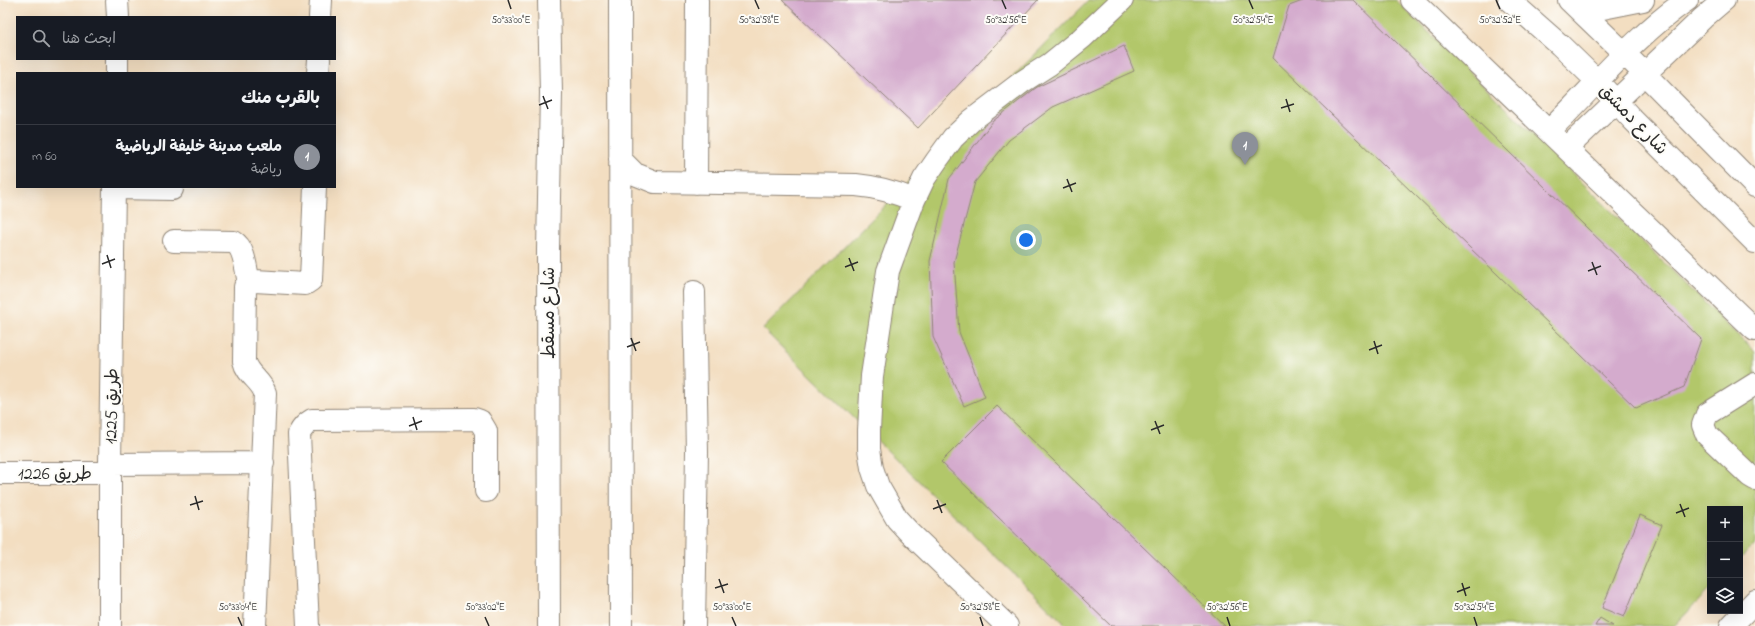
<!DOCTYPE html>
<html lang="ar">
<head>
<meta charset="utf-8">
<style>
	body { margin:0; font-family:"Indie Flower","Playpen Sans Arabic",sans-serif; background:#20242c; color:#f1f3f6; direction:rtl }
	.controls { position:absolute; right:12px; bottom:12px; display:grid; overflow:hidden; border-radius:0px; box-shadow:0 4px 16px #0002 }
	.controls button { width:36px; height:36px; display:grid; place-items:center; padding:0; border:0; border-bottom:1px solid #363941; background:#171b24; color:#f1f3f6; font:20px sans-serif }
	.you { position:absolute; left:1026px; top:240px; width:14px; height:14px; margin:-10px; border:3px solid #fff; border-radius:50%; background:#1a73e8; box-shadow:0 0 0 6px #1a73e833 }
	.badge { display:grid; place-items:center; width:26px; height:26px; border-radius:50%; background:#8c9099; color:#fff; font-size:13px; font-weight:700 }
	.pin { position:absolute; translate:-50% -33px; filter:drop-shadow(0 1px 2px #0008) }
	.pin::after { content:''; position:absolute; top:21px; width:14px; height:12px; background:inherit; clip-path:polygon(0 0,100% 0,50% 100%) }
	.list { margin:0; padding:0; list-style:none }
	h2 { display:flex; justify-content:space-between; align-items:center; height:52px; margin:0; padding:0 16px; font-size:17px }
	h2 small { font-size:13px; font-weight:400; color:#9ea1a6 }
	.list li { display:grid; grid-template-columns:26px 1fr auto; gap:12px; align-items:center; box-sizing:border-box; height:64px; padding:0 16px; border-top:1px solid #363941 }
	.list b { display:block; font-size:15px; white-space:nowrap }
	.list p { margin:0; font-size:13px; white-space:nowrap; color:#9ea1a6 }
	.list em { font-size:13px; font-style:normal; color:#9ea1a6 }
	.icon { flex:none; width:22px; height:22px; fill:none; stroke:currentColor; stroke-width:2; stroke-linecap:round; stroke-linejoin:round }
	.map { position:relative; flex:none; width:1755px; height:626px; overflow:hidden; direction:ltr }
	.search { position:absolute; background:#171b24; box-shadow:0 4px 16px #0002; left:16px; top:16px; width:320px; height:44px; display:flex; align-items:center; gap:10px; box-sizing:border-box; padding:0 14px; border-radius:0px; color:#9ea1a6; font-size:15px }
	.panel { position:absolute; background:#171b24; box-shadow:0 4px 16px #0002; left:16px; top:72px; width:320px; height:116px; border-radius:0px; direction:rtl }
	.map>svg:first-child { display:block }
</style>
</head>
<body>
<div class="map">
<svg width="1755" height="626" viewBox="0 0 1755 626">
	<rect width="100%" height="100%" fill="#fdfcf7"/>
	<filter id="ink" filterUnits="userSpaceOnUse"><feTurbulence type="fractalNoise" baseFrequency=".025" numOctaves="2"/><feDisplacementMap in="SourceGraphic" scale="8" xChannelSelector="R" yChannelSelector="G"/><feConvolveMatrix kernelMatrix="1 2 1 2 8 2 1 2 1" color-interpolation-filters="sRGB"/></filter>
	<filter id="wash" filterUnits="userSpaceOnUse"><feTurbulence type="fractalNoise" baseFrequency=".012" numOctaves="4" result="noise"/><feDisplacementMap in="SourceGraphic" scale="16" xChannelSelector="R" yChannelSelector="G"/><feGaussianBlur stdDeviation="0.9" result="paint"/><feColorMatrix in="noise" values="0 0 0 0 0 0 0 0 0 0 0 0 0 0 0 0 0 1.4 0 .05"/><feComposite in="paint" operator="in"/></filter>
	<g filter="url(#wash)">
		<rect width="100%" height="100%" fill="#f3dec1"/>
		<path fill="#b2c76b" stroke="#6e794b" d="M1089,0H1396L1755,352V544L1740,559V509H1710V589L1674,626H1067L763,329Z"/>
		<g id="blocks">
			<path fill="#d4abcd" d="M782,0H1038L918,128Z
				M1305,0H1353L1701,339L1684,387L1636,408L1273,58L1289,6Z
				M1124,46L1134,71L1053,107L1009,140L975,182L954,262L959,332L985,397L964,406L933,337L930,261L949,179L993,121L1037,87Z
				M997,406L1225,626H1111L941,462Z
				M1640,515L1662,525L1624,617L1602,608Z
				M1600,618L1613,626H1595Z"/>
		</g>
	</g>
	<g filter="url(#ink)">
		<use href="#blocks" fill-opacity="0" stroke="#8f8476" stroke-width="1"/>
		<g fill="none" stroke-linecap="round" stroke-linejoin="round">
			<g stroke="#8f8476" stroke-width="24">
				<path id="minor" d="M117,0L118,17
					M620,0L621,626
					M1412,0L1755,330
					M1509,0L1560,45L1598,82L1632,119L1755,242
					M1569,0L1625,54L1755,186
					M1581,0L1603,8L1643,0
					M320,17L321,0
					M117,73V59
					M318,73L319,59
					M1549,131C1594,87 1635,36 1687,0
					M1567,148L1703,18L1724,0
					M620,159L635,174L655,182L856,185C877,187 895,192 914,200
					M696,183L697,0
					M114,188L172,189
					M174,241L234,242C245,248 246,271 249,283
					M694,292L697,452L694,626
					M1755,384L1707,414L1703,425L1707,435L1750,476L1755,479
					M110,464L263,463
					M0,473H110
					M110,626V464L114,187
					M255,626L265,393C261,380 247,375 244,361L245,287L249,283L255,281L305,284L311,280L315,187
					M308,626L299,434C302,428 305,424 312,420L474,419L480,421L486,431V491
					M549,626L548,250L551,93L549,0
					M1007,626L909,532L897,519L878,486L872,468L869,449V430L872,376L888,271L914,200L924,179L937,160L953,138L972,120L1022,82L1050,64L1082,38L1122,0
					M1731,626L1755,601"/>
			</g>
			<use href="#minor" stroke="#fff" stroke-width="22"/>
		</g>
	</g>
	<path fill="none" stroke="#2b2b2b" stroke-width="1.5" d="M508,0L511,9M755,0L759,9M1002,0L1006,9M1249,0L1253,9M1496,0L1500,9M543,96L548,109M1286,99L1290,112M539,105L552,100M1281,108L1294,104M1067,179L1072,192M1063,188L1076,183M107,255L111,268M849,258L854,271M1592,262L1597,275M102,264L115,259M845,267L858,262M1588,271L1601,266M631,338L636,351M1374,341L1378,354M627,347L640,342M1369,350L1382,345M413,417L417,430M1155,421L1160,434M409,426L422,421M1151,430L1164,425M195,496L199,510M937,500L942,513M1680,504L1685,517M190,505L203,501M933,509L946,504M1676,513L1689,508M719,579L724,593M1462,583L1466,596M715,588L728,584M1457,592L1470,587M238,617L242,626M485,617L489,626M732,617L736,626M980,617L983,626M1227,617L1230,626M1474,617L1477,626"/>
	<g text-anchor="middle" stroke-width="4" stroke-linejoin="round" paint-order="stroke">
		<g font-size="18" fill="#2b2b2b" stroke="#fdfcf7">
			<text transform="translate(1634 119) rotate(46)" y="6">شارع دمشق</text>
			<text transform="translate(548 313) rotate(-90)" y="6">شارع مسقط</text>
			<text transform="translate(111 406) rotate(-89)" y="6">طريق 1225</text>
			<text x="55" y="479">طريق 1226</text>
		</g>
	</g>
	<g font-size="10" text-anchor="middle" fill="#2b2b2b" stroke="#fdfcf7" stroke-width="4" stroke-linejoin="round" paint-order="stroke">
		<text x="511" y="23">50°33'00"E</text>
		<text x="759" y="23">50°32'58"E</text>
		<text x="1006" y="23">50°32'56"E</text>
		<text x="1253" y="23">50°32'54"E</text>
		<text x="1500" y="23">50°32'52"E</text>
		<text x="238" y="610">50°33'04"E</text>
		<text x="485" y="610">50°33'02"E</text>
		<text x="732" y="610">50°33'00"E</text>
		<text x="980" y="610">50°32'58"E</text>
		<text x="1227" y="610">50°32'56"E</text>
		<text x="1474" y="610">50°32'54"E</text>
	</g>
</svg>
<div class="controls">
<button>+</button>
<button>−</button>
<button><svg class="icon" aria-label="layers" viewBox="0 0 24 24"><path d="M12 4l9 5-9 5-9-5zM3 14l9 5 9-5"/></svg></button>
</div>
<div class="you"></div>
<div class="pin badge" style="left:1245px;top:165px">1</div>
<div class="search"><svg class="icon" aria-label="search" viewBox="0 0 24 24"><circle cx="10" cy="10" r="6"/><path d="M15 15l6 6"/></svg>ابحث هنا</div>
<section class="panel">
<h2>بالقرب منك<small></small></h2>
<ul class="list">
<li><span class="badge">1</span><div><b>ملعب مدينة خليفة الرياضية</b><p>رياضة</p></div><em>60 m</em></li>
</ul>
</section>
</div>
</body>
</html>
